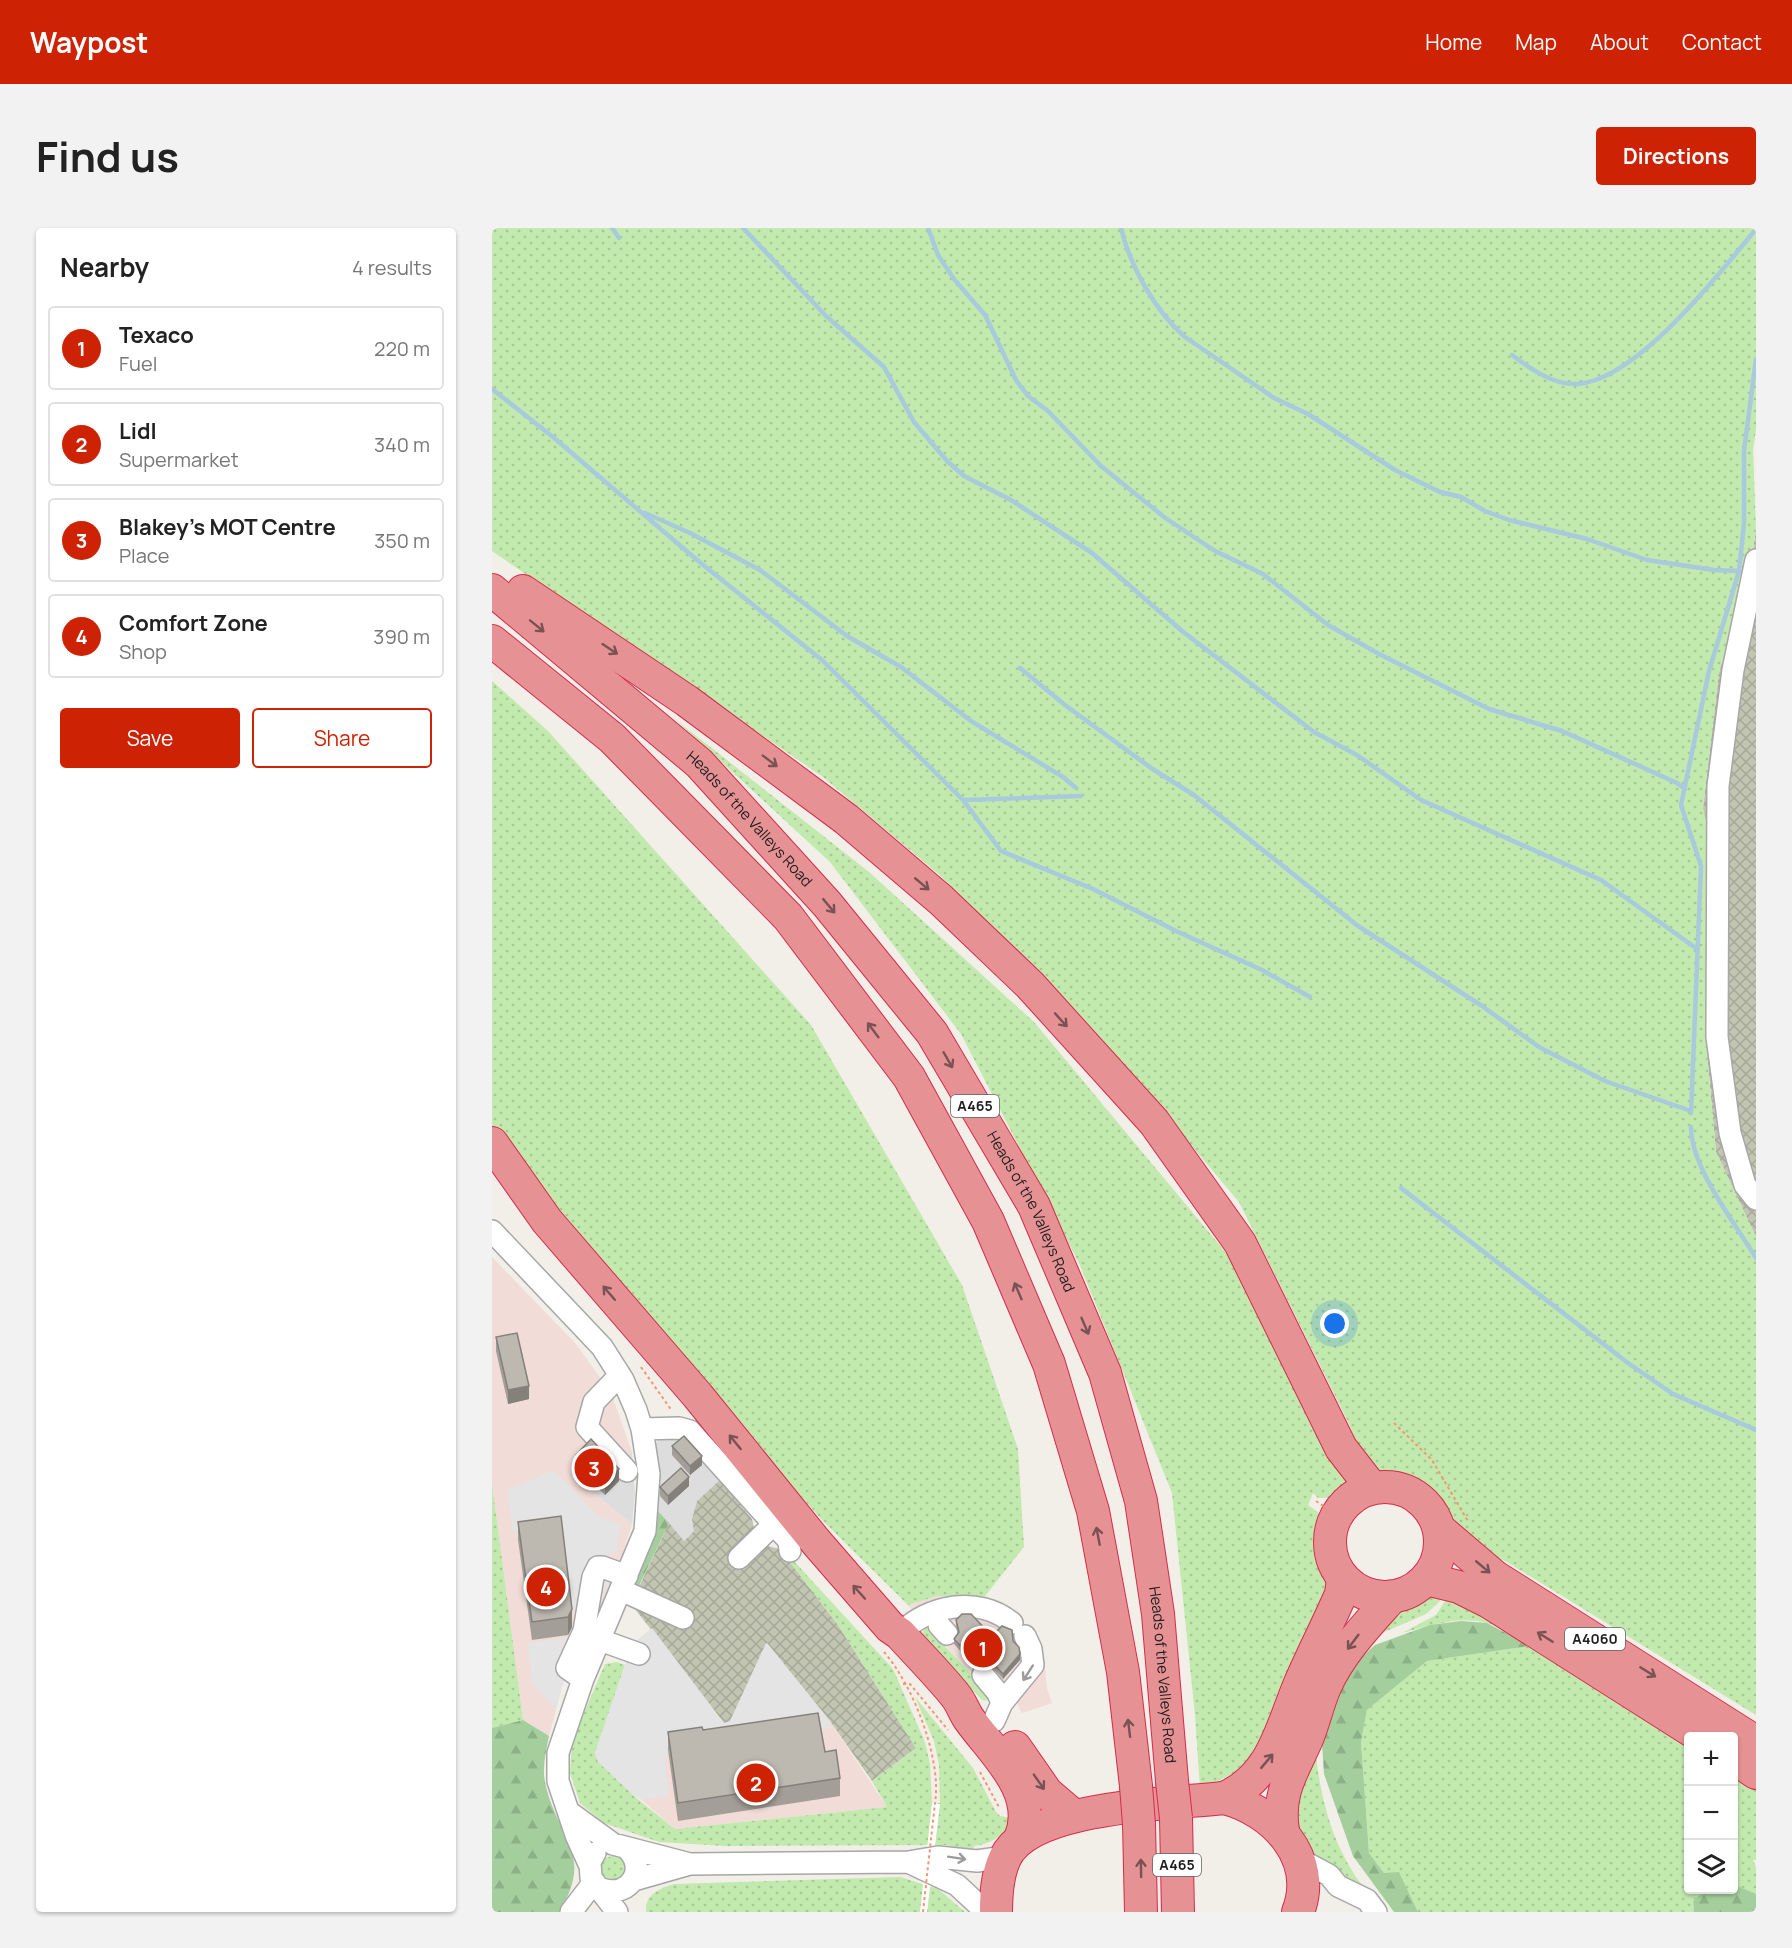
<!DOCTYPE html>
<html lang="en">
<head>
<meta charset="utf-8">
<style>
	body { margin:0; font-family:Manrope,sans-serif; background:#f2f2f2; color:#222 }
	.controls { position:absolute; right:18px; bottom:18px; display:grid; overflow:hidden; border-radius:6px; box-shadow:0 2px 4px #0004 }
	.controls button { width:54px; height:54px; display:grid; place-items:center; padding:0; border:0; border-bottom:2px solid #e0e0e0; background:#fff; color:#222; font:30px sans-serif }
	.you { position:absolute; left:843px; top:1096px; width:21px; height:21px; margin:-15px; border:4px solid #fff; border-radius:50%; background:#1a73e8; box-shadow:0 0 0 9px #1a73e833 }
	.badge { display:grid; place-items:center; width:39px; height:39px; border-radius:50%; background:#cd2304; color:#fff; font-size:20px; font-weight:700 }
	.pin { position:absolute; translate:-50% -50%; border:3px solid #fff; box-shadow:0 2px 6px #0006 }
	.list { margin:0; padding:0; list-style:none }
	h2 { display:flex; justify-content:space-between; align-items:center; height:78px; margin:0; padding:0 24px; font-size:26px }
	h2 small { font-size:20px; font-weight:400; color:#767676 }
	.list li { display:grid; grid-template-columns:39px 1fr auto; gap:18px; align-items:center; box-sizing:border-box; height:84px; margin:0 12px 12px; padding:0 12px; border:2px solid #e0e0e0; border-radius:6px }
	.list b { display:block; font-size:22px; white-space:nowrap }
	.list p { margin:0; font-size:20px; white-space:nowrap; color:#767676 }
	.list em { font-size:20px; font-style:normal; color:#767676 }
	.actions { display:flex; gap:12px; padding:18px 24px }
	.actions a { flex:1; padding:14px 0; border:2px solid #cd2304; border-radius:6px; text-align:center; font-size:21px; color:#cd2304 }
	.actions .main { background:#cd2304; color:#fff }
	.icon { flex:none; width:33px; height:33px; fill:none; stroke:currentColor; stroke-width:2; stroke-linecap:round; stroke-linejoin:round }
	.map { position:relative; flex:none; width:1264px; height:1684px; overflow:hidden; border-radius:6px }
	header { display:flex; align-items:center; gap:36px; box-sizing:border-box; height:84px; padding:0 30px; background:#cd2304; color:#fff }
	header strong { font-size:28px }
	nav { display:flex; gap:33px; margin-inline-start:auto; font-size:21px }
	.intro { display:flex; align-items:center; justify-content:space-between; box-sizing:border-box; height:144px; padding:0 36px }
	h1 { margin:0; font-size:42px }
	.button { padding:15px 27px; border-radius:6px; background:#cd2304; color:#fff; font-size:21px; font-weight:700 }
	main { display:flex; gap:36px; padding:0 36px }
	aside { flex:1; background:#fff; border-radius:6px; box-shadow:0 2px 4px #0004 }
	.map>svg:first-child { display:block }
</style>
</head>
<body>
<header>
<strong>Waypost</strong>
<nav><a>Home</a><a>Map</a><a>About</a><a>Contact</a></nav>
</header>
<div class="intro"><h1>Find us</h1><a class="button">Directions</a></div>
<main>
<aside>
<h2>Nearby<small>4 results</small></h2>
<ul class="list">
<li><span class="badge">1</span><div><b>Texaco</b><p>Fuel</p></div><em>220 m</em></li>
<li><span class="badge">2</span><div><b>Lidl</b><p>Supermarket</p></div><em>340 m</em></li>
<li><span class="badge">3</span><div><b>Blakey's MOT Centre</b><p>Place</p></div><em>350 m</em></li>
<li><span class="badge">4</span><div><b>Comfort Zone</b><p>Shop</p></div><em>390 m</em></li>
</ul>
<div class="actions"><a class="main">Save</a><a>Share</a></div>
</aside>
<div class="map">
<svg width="1264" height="1684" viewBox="0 0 1264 1684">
	<defs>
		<pattern id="construction-cross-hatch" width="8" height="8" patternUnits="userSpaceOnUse" patternTransform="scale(1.5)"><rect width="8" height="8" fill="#c2c5b2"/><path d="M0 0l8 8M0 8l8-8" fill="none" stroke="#a6a999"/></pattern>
		<pattern id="grass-dots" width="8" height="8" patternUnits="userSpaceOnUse" patternTransform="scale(1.5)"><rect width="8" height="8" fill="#c2e9ae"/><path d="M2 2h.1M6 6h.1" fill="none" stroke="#a6c895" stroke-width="1.8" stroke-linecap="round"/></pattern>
		<pattern id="forest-firs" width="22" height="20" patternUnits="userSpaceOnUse" patternTransform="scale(1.5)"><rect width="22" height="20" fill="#a4cf9d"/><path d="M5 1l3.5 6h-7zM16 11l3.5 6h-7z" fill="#8db187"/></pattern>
	</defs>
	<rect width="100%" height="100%" fill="#f1efe7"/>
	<path fill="#dedddd" d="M184,1207L228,1252L205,1273L200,1291L203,1303L191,1313L163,1280L162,1221L165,1214L176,1208Z
		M140,1224L143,1265L140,1296L98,1262Z"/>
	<path fill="#f1dcd7" d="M0,1029L84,1116L119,1165L140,1224L98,1262L140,1296L130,1328L96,1414L72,1452L57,1508L31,1492L0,1255Z
		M469,1366L493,1368L519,1388L551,1420L555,1461L560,1475L530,1485L524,1473L517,1486L416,1377L445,1368Z
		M160,1400L232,1495L274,1415L338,1493L395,1579L183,1601L106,1534L140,1417Z"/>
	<path fill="url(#construction-cross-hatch)" d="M1264,302V1009L1224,924L1215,825L1217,716L1211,580L1227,444L1258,342Z
		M228,1252L260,1291L262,1300L259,1308L270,1321L275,1318L288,1321L346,1397L424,1520L380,1553L338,1493L275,1415L238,1494L232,1495L139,1376L177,1295L192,1313L202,1303L200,1291L205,1273Z"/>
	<path fill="url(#grass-dots)" d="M0,0H1264V202L1261,221L1264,302L1258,342L1227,444L1211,580L1226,639L1217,716L1215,825L1224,924L1264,1009V1487L1015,1334L985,1320L929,1257L880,1241L868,1226L857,1196L747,974L650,859L450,649L331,549L0,323Z
		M0,453L56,503L319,797L470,1057L526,1221L532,1319L493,1368H445L416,1377L333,1295L196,1145L0,901Z
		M184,492L377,644L542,794L745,1038L860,1255L840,1270H826L821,1265L816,1277L826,1284L827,1293L822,1318L830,1344L837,1354L836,1373C818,1414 783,1511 753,1537C740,1548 724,1554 708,1560L703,1487L680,1265L587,1035L469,806L338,634Z
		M0,1255L31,1492L0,1500Z
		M289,1319L401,1441L433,1514L438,1536L440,1575H448L447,1537L442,1513L423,1469L481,1540L504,1584L508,1588L519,1590C516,1607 498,1616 482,1618L481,1623L454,1617L234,1618L167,1614L112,1595L88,1575L78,1545L80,1513L113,1436L124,1434L133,1437L103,1525L143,1569L183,1601L395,1579L380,1553L424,1520L346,1397L288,1321Z
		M940,1364H951L948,1373L934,1386L876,1411C895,1390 912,1373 940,1364Z
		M957,1367L1196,1515V1662H1221L1212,1663L1201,1673L1202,1684H926L907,1645H892L877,1625L869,1514L875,1482L935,1433L1037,1418C1024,1411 1009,1399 995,1395C969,1387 936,1398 910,1405L944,1387Z
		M434,1398L501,1469L500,1473L490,1472L434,1413L430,1406Z
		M823,1521C829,1572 840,1619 873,1661L833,1636L814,1618L800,1584Z
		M1242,1543L1264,1557V1632H1261L1264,1639V1666L1242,1659Z
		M109 1640a12 12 0 1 1 24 0a12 12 0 1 1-24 0Z
		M408,1649L446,1661L473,1684H154C153,1666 167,1661 182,1656Z"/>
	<path fill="url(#forest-firs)" d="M163,1280L177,1295L145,1362L143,1352Z
		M969,1393L995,1395L1038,1418L935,1433L875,1482L869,1514L877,1625L892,1645L907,1644L926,1684H902L861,1628L832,1546L830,1516L852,1454L864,1434L883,1417L938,1397Z
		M31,1492L57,1508C54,1523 50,1539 53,1554C64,1609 104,1625 67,1684H0V1500Z
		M1245,1658L1264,1666V1684H1202L1201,1673L1212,1663L1242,1662V1659Z"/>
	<path fill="#e4e4e4" d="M62,1242L107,1289L128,1295L125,1325L112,1327L108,1344L118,1349L96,1414L72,1452L64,1481L40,1456L36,1415L85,1409L71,1306L67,1298L21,1305L15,1262Z
		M160,1400L232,1495L238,1493L274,1415L338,1493L339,1500L182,1523L174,1527L173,1535L177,1568L151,1571L143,1569L106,1534L103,1525L140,1417Z"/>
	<path fill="#fff" d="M440,1575L448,1576L435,1684H428Z"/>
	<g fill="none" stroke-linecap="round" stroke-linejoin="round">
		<path stroke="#a9c9dd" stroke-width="4.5" d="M120,0L127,10
			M251,0L334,88L392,139L422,194L455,233L472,248L519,272L600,325L690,403L822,504L865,527L929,572L1109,652L1205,721
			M436,0L446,27L462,51L493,87L524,152L536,168L556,183L609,238L672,289L723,323L771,346L836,397L887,426L997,481L1070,503L1185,555L1193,561
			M629,0C638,38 663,83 693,109L782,170L816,186L903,242L948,264L969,269L993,283L1017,292L1095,311L1155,332L1222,342L1247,343
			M1020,127C1037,140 1060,156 1082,156C1142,156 1228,45 1264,1
			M0,161L61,209L205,332L330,432L471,572L509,623L601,661L684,703L770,742L818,769
			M153,285L198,305L268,342L355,408L409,439L479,493L571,549L584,560
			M528,440L573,477L659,540L702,567L866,698L990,778L1047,819L1113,853L1199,883
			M471,572L589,568
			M1199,885L1209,638L1189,577L1217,443L1247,343L1252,295V223L1264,131
			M1199,899C1199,940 1243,995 1264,1030
			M909,960L1136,1135L1181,1166L1264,1202"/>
		<g stroke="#a7a7a7" stroke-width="24">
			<path id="minor" d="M1264,332L1241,442L1226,558L1225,809L1238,905L1253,957L1264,971
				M0,1003L110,1119L131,1152L144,1182L150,1201L157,1246L153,1303L91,1451L66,1525V1553L84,1607L98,1638
				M128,1147L102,1174L95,1199L135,1243
				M150,1201L187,1200L198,1203L297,1313L298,1323
				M247,1330L282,1296
				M129,1362L191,1390
				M447,1397L455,1406
				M408,1406C435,1377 487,1367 520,1395
				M108,1412L147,1426
				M491,1447L506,1465L510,1475
				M91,1451L75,1440L92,1403L101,1349L106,1339H110L135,1348
				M502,1493L510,1475L541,1437L539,1421L533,1408
				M77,1584L121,1616L198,1636L416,1634L446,1629L485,1633L513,1629
				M103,1625L98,1634L99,1650L125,1684
				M807,1631L837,1647L846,1658L875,1672L884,1684
				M416,1634L465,1657L494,1684
				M142,1652L198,1636
				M110,1661C139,1671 157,1638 133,1619
				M79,1684L102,1654"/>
		</g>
		<g stroke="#d82a4b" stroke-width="34">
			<g id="highway">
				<path id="s1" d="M0,362L207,535L335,676L440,805L542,978L613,1145L649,1273L666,1386L680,1553"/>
				<path d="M31,363L195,473L354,591L449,672L538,757L662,894L748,1015L849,1220L880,1260"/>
				<path d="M0,413L120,510L296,689L417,849L496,993L557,1136L601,1283L631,1444L644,1558"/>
				<path d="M0,915L55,993L206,1168L325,1315L398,1399L408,1406C426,1426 446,1446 463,1467C469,1474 472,1484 477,1491C501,1525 548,1564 528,1611"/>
				<circle cx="893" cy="1314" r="55"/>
				<path d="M947,1301L1002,1348L1264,1514"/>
				<path d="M934,1351L967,1359L997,1374L1208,1508"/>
				<path d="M523,1519L555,1565L582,1588"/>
				<path d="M1242,1530L1264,1545"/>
				<path d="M732,1570C781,1549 789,1500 808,1455C821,1425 836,1396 849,1366L851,1351"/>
				<path d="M684,1590L686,1684"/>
				<path d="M647,1596L649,1684"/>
				<path d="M791,1603C785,1565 800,1545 815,1511C822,1494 826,1475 833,1459C848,1425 875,1397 899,1370"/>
				<path d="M504,1684C504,1666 505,1647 513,1630C537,1577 679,1576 732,1570C781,1582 827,1630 806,1684"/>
			</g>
		</g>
		<path stroke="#f79471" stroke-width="2" stroke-dasharray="3 3" stroke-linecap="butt" d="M149,1139L180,1183
			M902,1195L940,1232L977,1295
			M824,1273L844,1287
			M392,1424C421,1457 450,1531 443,1575
			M411,1456H418L456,1502
			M488,1544L508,1581"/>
		<use href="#minor" stroke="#fff" stroke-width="21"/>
		<use href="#highway" stroke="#e69194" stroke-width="32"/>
		<g stroke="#d82a4b" stroke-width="34" stroke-linecap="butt">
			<path id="highway-bridge" d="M680,1553L684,1590
				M644,1558L647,1596"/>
		</g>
		<path stroke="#f79471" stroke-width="2" stroke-dasharray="3 3" stroke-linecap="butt" d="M431,1684L443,1575"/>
		<use href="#highway-bridge" stroke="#e69194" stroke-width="32"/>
	</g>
	<path fill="#a39e97" d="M4,1109L37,1171L16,1176L4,1123Z
		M180,1218L210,1237L198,1247L180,1227Z
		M84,1227L127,1253L113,1267L84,1239Z
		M197,1258L176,1277L168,1268V1259Z
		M69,1288L80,1399L76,1407L40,1412L26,1312V1294Z
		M464,1392L500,1408L528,1432L511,1451L496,1435L482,1438L462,1416V1411L466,1405L464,1397Z
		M211,1502L333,1524L348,1550V1568L186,1593L176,1522V1504Z"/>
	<path fill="#84817b" d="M37,1158V1171L16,1176V1162Z
		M210,1228V1237L198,1247V1238Z
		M127,1241V1253L113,1267V1255Z
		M197,1249V1258L176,1277V1268Z
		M80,1381V1399L76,1407V1389Z
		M528,1426V1432L511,1451V1446Z"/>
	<path fill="#bdb8b0" stroke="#84817b" stroke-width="1.5" d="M25,1105L37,1158L16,1162L4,1109Z
		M192,1208L210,1228L198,1238L180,1218Z
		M99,1211L127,1241L113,1255L84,1227Z
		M189,1240L197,1249L176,1268L168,1259Z
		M69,1288L80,1381L76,1389L40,1394L26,1294Z
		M470,1386H479L500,1408L510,1398L520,1402L521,1413L527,1419L528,1426L511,1446L496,1430L482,1432L462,1411L467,1404L464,1392Z
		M326,1485L333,1524L344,1522L348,1550L186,1575L176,1504L210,1499L211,1502Z"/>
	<defs><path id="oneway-shaft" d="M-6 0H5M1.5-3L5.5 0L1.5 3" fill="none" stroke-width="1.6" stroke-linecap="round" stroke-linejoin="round" transform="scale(1.5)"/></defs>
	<g stroke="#795354">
		<use href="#oneway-shaft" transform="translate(45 398) rotate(39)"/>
		<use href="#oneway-shaft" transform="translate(118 421) rotate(34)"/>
		<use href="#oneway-shaft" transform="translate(278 533) rotate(37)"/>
		<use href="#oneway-shaft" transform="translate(430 656) rotate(40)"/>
		<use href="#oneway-shaft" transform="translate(337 678) rotate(50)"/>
		<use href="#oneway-shaft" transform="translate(569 792) rotate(48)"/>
		<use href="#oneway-shaft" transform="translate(381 802) rotate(-127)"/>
		<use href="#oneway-shaft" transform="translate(456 832) rotate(60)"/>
		<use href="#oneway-shaft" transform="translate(526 1063) rotate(-113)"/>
		<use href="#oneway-shaft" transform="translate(117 1065) rotate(-131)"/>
		<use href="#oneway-shaft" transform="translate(593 1098) rotate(67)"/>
		<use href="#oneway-shaft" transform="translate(243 1214) rotate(-129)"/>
		<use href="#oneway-shaft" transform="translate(606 1308) rotate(-101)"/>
		<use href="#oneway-shaft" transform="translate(991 1339) rotate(40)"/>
		<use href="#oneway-shaft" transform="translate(367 1364) rotate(-132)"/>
		<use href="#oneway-shaft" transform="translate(1053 1409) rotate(-148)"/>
		<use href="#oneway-shaft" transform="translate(861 1414) rotate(127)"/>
		<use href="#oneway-shaft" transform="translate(1156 1444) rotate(32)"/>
		<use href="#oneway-shaft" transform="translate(637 1500) rotate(-97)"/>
		<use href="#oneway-shaft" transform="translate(775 1533) rotate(-50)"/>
		<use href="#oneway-shaft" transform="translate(547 1554) rotate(55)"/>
		<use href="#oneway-shaft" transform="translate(649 1640) rotate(-91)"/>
	</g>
	<g stroke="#9b9b9b">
		<use href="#oneway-shaft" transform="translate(536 1445) rotate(123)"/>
		<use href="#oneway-shaft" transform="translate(465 1630) rotate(9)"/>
	</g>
	<g text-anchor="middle" stroke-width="4.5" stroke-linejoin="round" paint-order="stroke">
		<g fill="#fff" stroke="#636363" stroke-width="1.5">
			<rect x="459" y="867" width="48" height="22" rx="4.5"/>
			<rect x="1073" y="1400" width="60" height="22" rx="4.5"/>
			<rect x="661" y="1626" width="48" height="22" rx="4.5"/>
		</g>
		<g font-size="14" font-weight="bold" fill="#202020">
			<text x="483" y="883">A465</text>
			<text x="1103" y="1416">A4060</text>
			<text x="685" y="1642">A465</text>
		</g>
		<g font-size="15" fill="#202020" stroke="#fff">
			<text dy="5" stroke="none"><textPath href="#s1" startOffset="345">Heads of the Valleys Road</textPath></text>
			<text dy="5" stroke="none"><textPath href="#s1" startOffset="831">Heads of the Valleys Road</textPath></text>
			<text dy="5" stroke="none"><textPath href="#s1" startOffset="1317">Heads of the Valleys Road</textPath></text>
		</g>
	</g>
</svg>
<div class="controls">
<button>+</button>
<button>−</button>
<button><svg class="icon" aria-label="layers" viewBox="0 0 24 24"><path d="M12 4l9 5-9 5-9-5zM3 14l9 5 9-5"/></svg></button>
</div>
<div class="you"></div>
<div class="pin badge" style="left:491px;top:1420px">1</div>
<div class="pin badge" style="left:264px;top:1555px">2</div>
<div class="pin badge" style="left:102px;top:1240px">3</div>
<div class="pin badge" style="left:54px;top:1359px">4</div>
</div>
</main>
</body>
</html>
